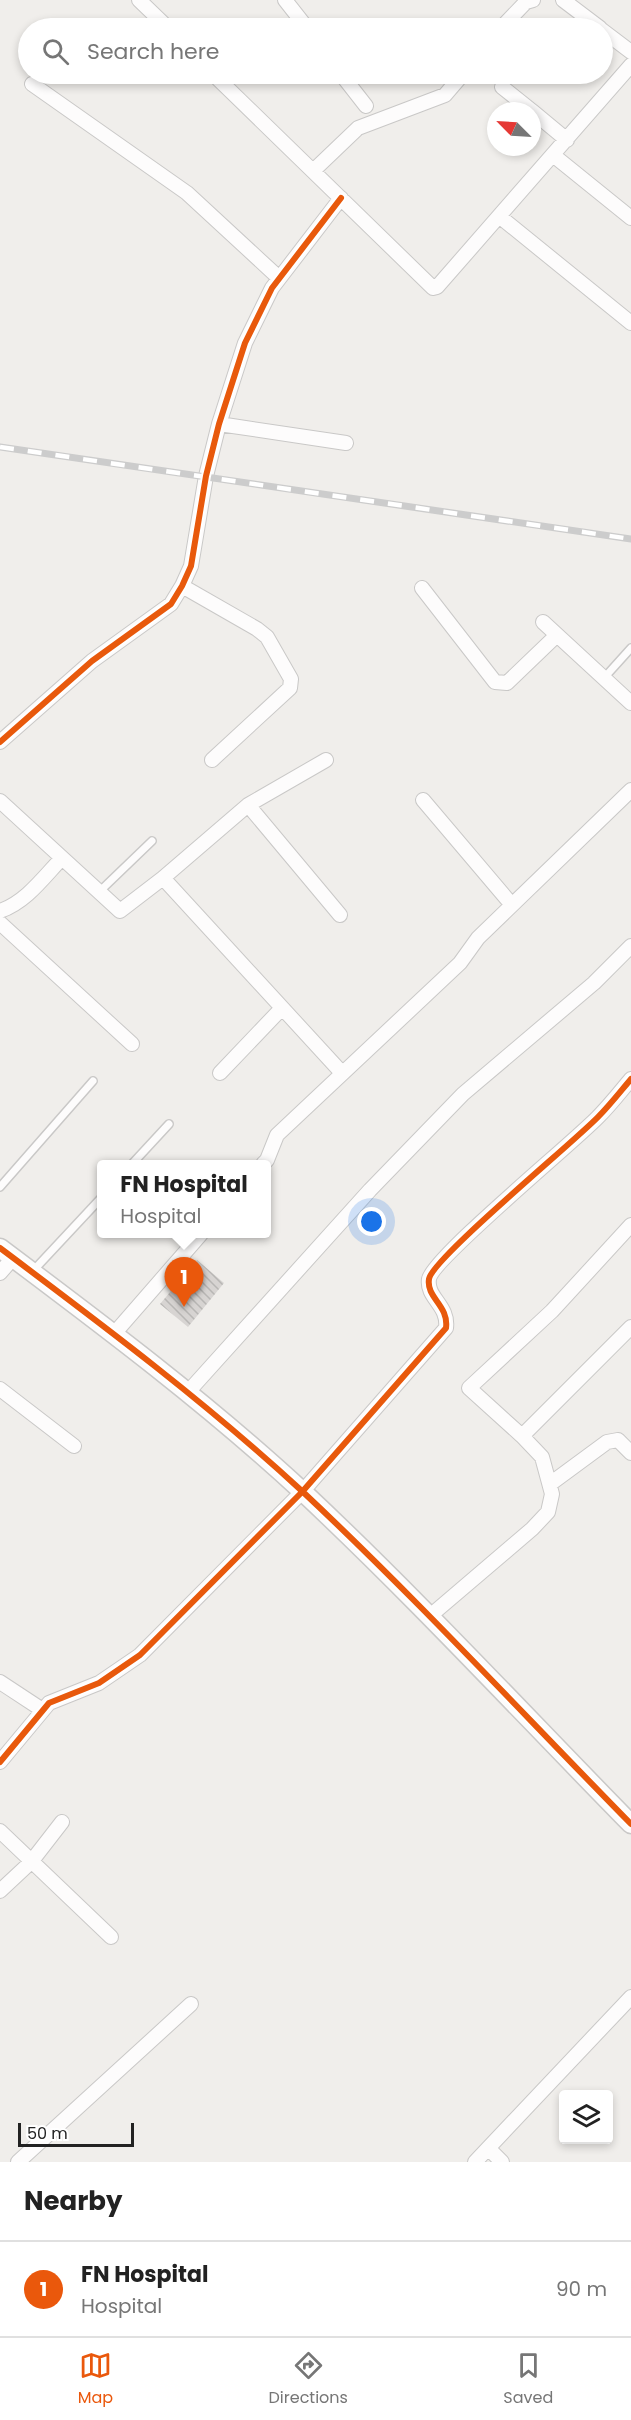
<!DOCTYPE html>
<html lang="en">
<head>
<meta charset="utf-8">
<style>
	body { margin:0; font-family:Poppins,sans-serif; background:#f6f6f6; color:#222 }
	.controls { position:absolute; right:18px; bottom:18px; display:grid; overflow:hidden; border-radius:6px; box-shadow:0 3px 9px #0003 }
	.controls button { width:54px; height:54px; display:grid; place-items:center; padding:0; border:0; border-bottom:2px solid #e0e0e0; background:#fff; color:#222; font:30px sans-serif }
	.compass { position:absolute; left:487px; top:102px; width:54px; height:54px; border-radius:50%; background:#fff; box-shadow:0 3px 9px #0003; rotate:294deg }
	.scale { position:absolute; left:18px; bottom:15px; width:116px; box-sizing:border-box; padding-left:6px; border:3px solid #222; border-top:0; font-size:16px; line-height:21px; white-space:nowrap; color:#222; -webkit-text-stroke:4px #fff; paint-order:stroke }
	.you { position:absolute; left:372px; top:1222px; width:21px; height:21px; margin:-15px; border:4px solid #fff; border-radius:50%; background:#1a73e8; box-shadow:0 0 0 9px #1a73e833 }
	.badge { display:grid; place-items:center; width:39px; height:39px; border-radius:50%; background:#ea580c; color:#fff; font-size:20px; font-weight:700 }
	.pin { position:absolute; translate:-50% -50px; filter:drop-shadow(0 2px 3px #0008) }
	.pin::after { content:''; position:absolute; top:32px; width:21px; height:18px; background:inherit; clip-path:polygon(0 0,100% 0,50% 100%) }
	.popup { position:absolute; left:97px; top:1160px; width:174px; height:78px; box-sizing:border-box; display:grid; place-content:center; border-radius:6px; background:#fff; filter:drop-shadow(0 2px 4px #0005); font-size:20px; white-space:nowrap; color:#767676 }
	.popup b { font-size:22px; color:#222 }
	.popup::after { content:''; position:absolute; left:50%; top:100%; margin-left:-12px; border:12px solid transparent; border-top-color:#fff }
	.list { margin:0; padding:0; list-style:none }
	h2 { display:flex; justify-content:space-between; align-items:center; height:78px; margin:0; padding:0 24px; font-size:26px }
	h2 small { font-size:20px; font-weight:400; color:#767676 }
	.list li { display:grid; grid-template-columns:39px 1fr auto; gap:18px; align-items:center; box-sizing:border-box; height:96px; padding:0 24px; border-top:2px solid #e0e0e0 }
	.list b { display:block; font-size:22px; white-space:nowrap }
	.list p { margin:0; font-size:20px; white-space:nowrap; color:#767676 }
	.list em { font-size:20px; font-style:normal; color:#767676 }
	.icon { flex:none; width:33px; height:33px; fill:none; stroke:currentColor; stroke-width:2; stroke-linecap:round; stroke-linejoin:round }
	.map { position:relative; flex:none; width:631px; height:2162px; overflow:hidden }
	.search { position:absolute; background:#fff; box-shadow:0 3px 9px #0003; left:18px; right:18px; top:18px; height:66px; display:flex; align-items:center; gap:15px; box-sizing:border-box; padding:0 21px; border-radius:33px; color:#767676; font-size:22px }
	.sheet { height:174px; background:#fff }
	nav { display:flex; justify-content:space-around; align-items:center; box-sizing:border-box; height:84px; border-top:2px solid #e0e0e0; background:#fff; font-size:16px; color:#767676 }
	nav a { display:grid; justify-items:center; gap:3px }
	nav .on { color:#ea580c }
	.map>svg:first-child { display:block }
</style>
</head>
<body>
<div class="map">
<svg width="631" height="2162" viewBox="0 0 631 2162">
	<defs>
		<pattern id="building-back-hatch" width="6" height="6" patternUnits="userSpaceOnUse" patternTransform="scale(1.5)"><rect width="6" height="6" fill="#d7d4d2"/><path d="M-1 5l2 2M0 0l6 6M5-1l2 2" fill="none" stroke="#b8b6b4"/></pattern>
	</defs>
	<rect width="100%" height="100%" fill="#f0eeeb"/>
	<path fill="url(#building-back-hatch)" d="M197,1260L224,1283L188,1327L160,1304Z"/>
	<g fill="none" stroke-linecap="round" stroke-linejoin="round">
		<g stroke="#c9c8c7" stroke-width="10">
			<path id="service" d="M604,678L631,648
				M99,892L152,841
				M132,1164L169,1124
				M0,1187L93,1081
				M32,1272L102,1197"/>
		</g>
		<g stroke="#c9c8c7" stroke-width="16">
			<path id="minor" d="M139,0L168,28
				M285,0L307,28
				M563,0L600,28
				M501,28L526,2L533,0
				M602,30L631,52
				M213,74L433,288L437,287L631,65
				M341,74L366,106
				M32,84L187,193L279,278
				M502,87L532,111
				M532,111L567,140
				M553,155L631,218
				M313,171L358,128L445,95L463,74
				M499,216L631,323
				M219,424L346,443
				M182,586L257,629L267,637L291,679L290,688L212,760
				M422,588L495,682L507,683L557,635
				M543,622L631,703
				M0,742L92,661L171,604L182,586L191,566L206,476L219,424L245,343L272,288L341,198
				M326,760L248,805L163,878L342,1073
				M423,800L512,905
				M0,801L120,911L163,878
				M248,805L340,915
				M0,911C26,902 43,878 62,858
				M0,923L132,1044
				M220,1073L282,1008
				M263,1164L267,1160L277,1135L460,963L478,938L631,790
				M0,1273L13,1258
				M113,1335L201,1234
				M0,1389L74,1446
				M188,1392L370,1190L463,1094L594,983L631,946
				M522,1436L469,1388L552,1311L631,1225
				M550,1484L607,1442L618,1440L631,1453
				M430,1616L532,1529L548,1512L552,1494L542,1457L522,1436L631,1327
				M0,1682L41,1709
				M0,1762L49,1703L99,1683L140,1655L302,1492L446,1328C449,1305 426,1298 429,1279C432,1259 574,1142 598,1117C610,1105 620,1092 631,1079
				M0,1831L111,1937
				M0,1891L31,1862L62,1822
				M489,2149L502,2162
				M18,2162L191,2004
				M475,2162L631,1997"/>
		</g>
		<g stroke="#c9c8c7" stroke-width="21">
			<path id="tertiary" d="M0,1248C104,1326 208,1404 303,1492C417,1599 522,1713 631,1824"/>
		</g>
		<use href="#service" stroke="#fdfcfc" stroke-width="7"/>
		<use href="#minor" stroke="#fdfcfc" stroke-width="14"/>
		<use href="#tertiary" stroke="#fdfcfc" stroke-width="18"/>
		<g stroke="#ccc" stroke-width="7">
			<path id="rail" d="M0,447L631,539"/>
		</g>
		<use href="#rail" stroke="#fff" stroke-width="4.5" stroke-dasharray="14" stroke-linecap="butt"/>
		<g stroke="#fff" stroke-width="10">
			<path id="cycleway" d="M0,742L92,661L171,604L182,586L191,566L206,476L219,424L245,343L272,288L341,198
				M0,1248C104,1326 208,1404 303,1492C417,1599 522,1713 631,1824
				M0,1762L49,1703L99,1683L140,1655L302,1492L446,1328C449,1305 426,1298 429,1279C432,1259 574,1142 598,1117C610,1105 620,1092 631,1079"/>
		</g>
		<use href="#cycleway" stroke="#e8590c" stroke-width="6"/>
	</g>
</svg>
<div class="controls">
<button><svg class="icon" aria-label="layers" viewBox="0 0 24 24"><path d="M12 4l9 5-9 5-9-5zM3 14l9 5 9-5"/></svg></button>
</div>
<svg class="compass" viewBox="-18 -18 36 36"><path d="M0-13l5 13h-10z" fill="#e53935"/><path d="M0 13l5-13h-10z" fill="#767676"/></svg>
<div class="scale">50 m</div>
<div class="you"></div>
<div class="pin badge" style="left:184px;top:1307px">1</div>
<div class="popup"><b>FN Hospital</b>Hospital</div>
<div class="search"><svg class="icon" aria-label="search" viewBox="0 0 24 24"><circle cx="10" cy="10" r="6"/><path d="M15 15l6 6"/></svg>Search here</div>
</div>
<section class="sheet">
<h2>Nearby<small></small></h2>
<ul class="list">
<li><span class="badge">1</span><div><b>FN Hospital</b><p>Hospital</p></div><em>90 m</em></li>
</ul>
</section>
<nav>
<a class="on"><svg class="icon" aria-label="map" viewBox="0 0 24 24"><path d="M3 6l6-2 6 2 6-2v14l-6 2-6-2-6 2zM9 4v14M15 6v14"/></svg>Map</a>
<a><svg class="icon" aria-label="directions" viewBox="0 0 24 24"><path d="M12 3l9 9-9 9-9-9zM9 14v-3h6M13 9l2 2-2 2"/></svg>Directions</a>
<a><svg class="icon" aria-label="saved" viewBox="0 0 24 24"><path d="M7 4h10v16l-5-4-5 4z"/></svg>Saved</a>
</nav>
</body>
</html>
